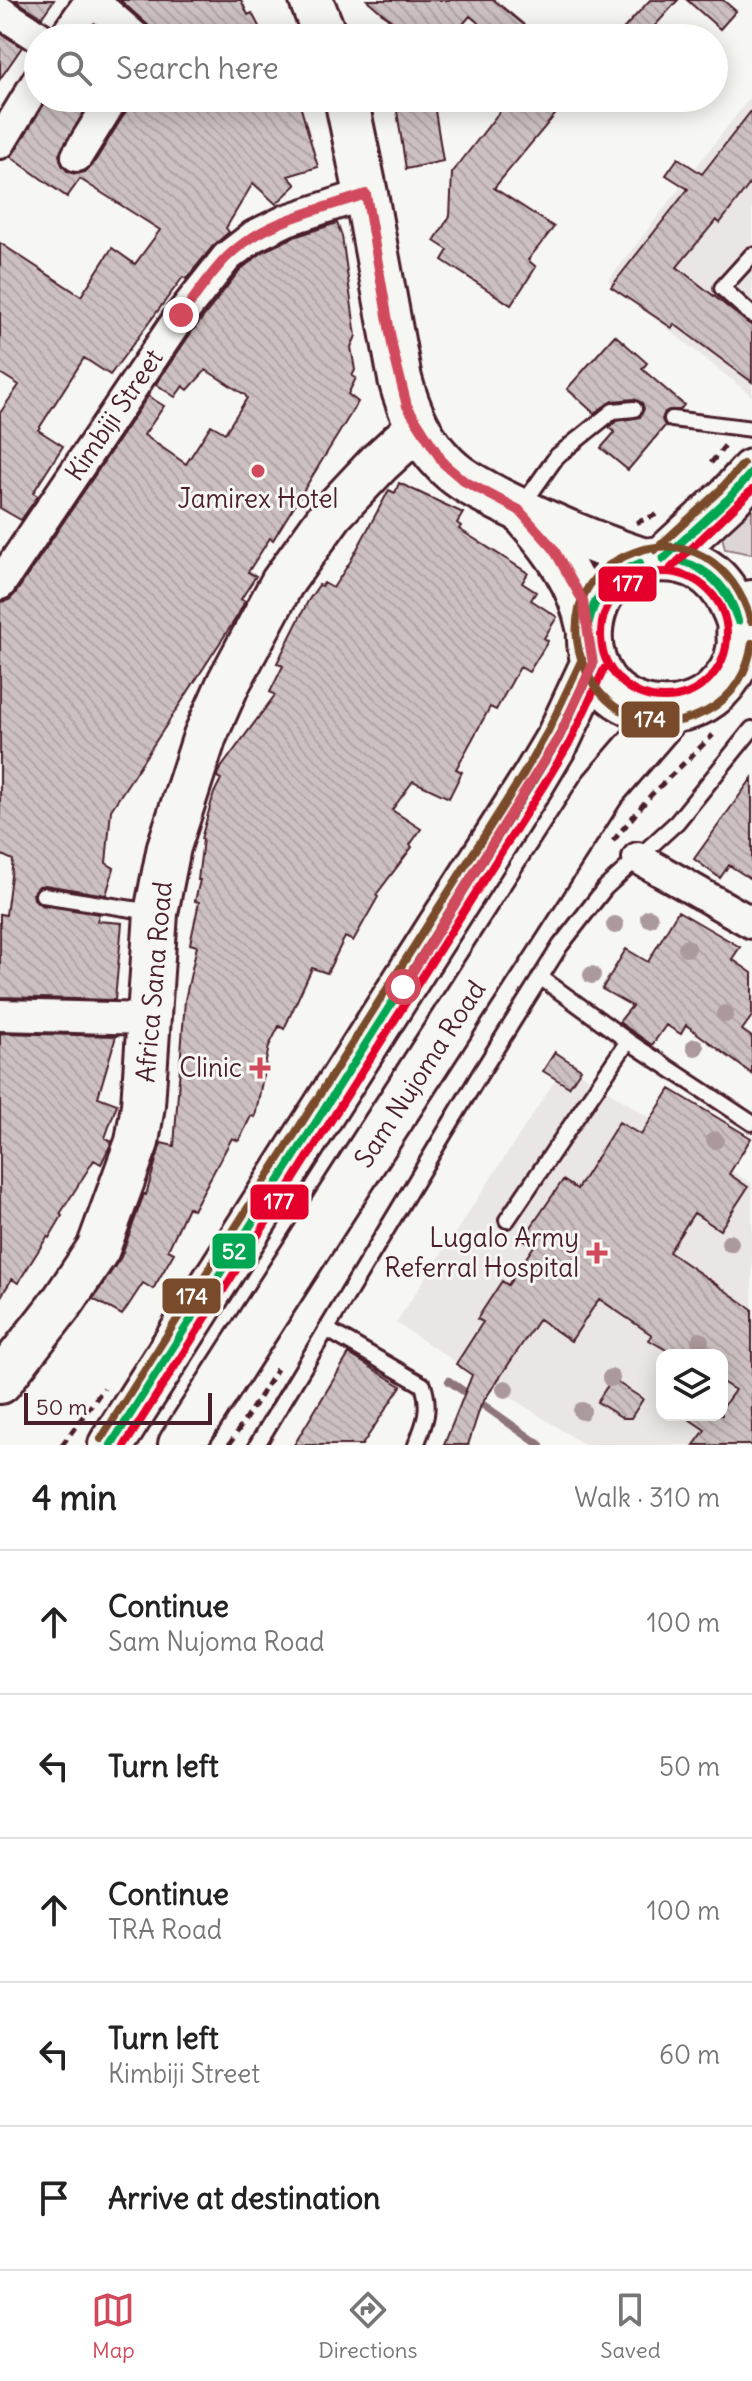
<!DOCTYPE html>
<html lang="en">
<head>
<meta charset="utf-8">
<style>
	body { margin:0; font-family:Delius,sans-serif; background:#f6f6f6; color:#222 }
	.controls { position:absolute; right:24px; bottom:24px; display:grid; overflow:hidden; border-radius:16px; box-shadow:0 4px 20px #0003 }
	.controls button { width:72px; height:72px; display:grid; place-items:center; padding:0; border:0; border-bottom:2px solid #e0e0e0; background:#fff; color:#222; font:40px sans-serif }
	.scale { position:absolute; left:24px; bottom:20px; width:188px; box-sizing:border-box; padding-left:8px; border:4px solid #4a1f2b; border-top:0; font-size:22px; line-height:28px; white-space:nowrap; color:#4a1f2b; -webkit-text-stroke:6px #f6f6f2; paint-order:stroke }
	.stop { position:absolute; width:24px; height:24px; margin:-18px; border:6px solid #d1495b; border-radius:50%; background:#fff }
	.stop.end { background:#d1495b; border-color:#fff; box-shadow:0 2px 8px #0008 }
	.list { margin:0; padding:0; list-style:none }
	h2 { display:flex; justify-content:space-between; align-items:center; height:104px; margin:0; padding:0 32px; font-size:34px }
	h2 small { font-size:26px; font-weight:400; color:#767676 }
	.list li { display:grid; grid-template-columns:52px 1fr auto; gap:24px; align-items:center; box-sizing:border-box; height:144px; padding:0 32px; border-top:2px solid #e0e0e0 }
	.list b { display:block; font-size:30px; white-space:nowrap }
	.list p { margin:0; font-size:26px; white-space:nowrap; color:#767676 }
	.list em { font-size:26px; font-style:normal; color:#767676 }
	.icon { flex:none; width:44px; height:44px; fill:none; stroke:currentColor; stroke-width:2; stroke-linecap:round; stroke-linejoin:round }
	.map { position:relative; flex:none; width:752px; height:1445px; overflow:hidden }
	.search { position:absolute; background:#fff; box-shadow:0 4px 20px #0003; left:24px; right:24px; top:24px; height:88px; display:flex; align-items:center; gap:20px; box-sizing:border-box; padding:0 28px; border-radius:44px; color:#767676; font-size:30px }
	.sheet { height:824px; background:#fff }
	nav { display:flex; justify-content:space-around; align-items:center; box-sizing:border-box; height:112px; border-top:2px solid #e0e0e0; background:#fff; font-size:22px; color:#767676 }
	nav a { display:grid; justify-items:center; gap:4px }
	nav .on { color:#d1495b }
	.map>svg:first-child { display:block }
</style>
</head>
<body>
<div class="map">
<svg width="752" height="1445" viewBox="0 0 752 1445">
	<defs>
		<pattern id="building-back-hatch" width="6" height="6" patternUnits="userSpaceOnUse" patternTransform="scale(2)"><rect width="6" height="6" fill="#ccc1c0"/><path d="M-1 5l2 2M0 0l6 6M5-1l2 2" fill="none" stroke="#b1a5a5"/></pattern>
	</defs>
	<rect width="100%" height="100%" fill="#f6f6f2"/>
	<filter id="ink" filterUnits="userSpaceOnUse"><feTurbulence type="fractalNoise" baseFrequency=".0125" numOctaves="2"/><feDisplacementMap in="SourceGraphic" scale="16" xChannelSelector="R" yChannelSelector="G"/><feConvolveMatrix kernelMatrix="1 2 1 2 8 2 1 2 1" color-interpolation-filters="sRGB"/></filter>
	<g filter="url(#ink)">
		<path fill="#e9e6e3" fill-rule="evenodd" d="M752,95V396L608,281Z
			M566,1064L752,1184V1445H585L396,1323ZM662,1355H722V1415H662Z"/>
		<path fill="#ddd6d5" stroke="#947a80" stroke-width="2" d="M752,485V554L725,549L718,519Z"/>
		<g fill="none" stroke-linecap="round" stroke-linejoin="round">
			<path stroke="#8e747a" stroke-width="8" d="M449,1381L540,1445"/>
		</g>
		<path fill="url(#building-back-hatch)" stroke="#4a1f2b" stroke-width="2" d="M15,0H54L42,17Z
			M120,0H241L248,15L252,13L265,38H154L148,25Z
			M367,0H494L540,38H496L470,16L451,38H427L409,22L402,30Z
			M650,0H678L644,38H615Z
			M687,0H723L736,11L720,29Z
			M0,33L22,47L0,79Z
			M48,98H92L59,155L62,165L68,172L76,174L85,172L92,166L128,108L131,98H298L318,167L288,176L296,185L276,204L253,183L226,228L229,232L213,246L186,279L183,277L110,375L84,358L38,430L63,446L33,493L38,496L21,520L0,508V413L19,385L0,373V243L81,296L112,248L135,264L160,230L80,179L67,197L11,157Z
			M395,98H433L443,161L406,169Z
			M524,98H569L494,188L554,227L528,260L536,267L511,305L442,260L448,250L434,241L450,216L452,173L504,106L510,111Z
			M752,110V181L720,223L716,220L677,267L752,326V382L674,324L672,328L611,287L688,189L666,175L678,158L702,174Z
			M337,223L342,236L356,336L351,347L355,370L352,376L356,378L348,394L358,402L273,540L270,538L248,572L256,576L241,599L245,601L238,615L111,810L106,863L114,868L106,895L45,885L39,886L33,893L34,899L41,905L99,914L97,921L122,923L115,1000L0,997V914L6,915L13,860L0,854V602L9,600L15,594L148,396L164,406L144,435L186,464L211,425L225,433L247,398L245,395L206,370L188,390L183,386L175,397L156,384L191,333L240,270L264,251L294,237Z
			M615,335L647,363L642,369L684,405L680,410H669L665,412L662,419L665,426L628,470L601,448L615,432L609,427L617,421L640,417L644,409L642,403L634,399L612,401L594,413L567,389Z
			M399,483L463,513L457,523L461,526L459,529L528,573L522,583L536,592L531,600L557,617L544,638L548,641L529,672L520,667L496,710L490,707L456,769L462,772L449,798L413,781L392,810L421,829L410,845L412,847L376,895L378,897L353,941L345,937L327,973L312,968L284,1029L279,1026L269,1046L255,1117L251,1116L239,1141L232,1138L193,1210L188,1207L168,1250L174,1253L153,1289L143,1283L122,1315L93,1299L121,1257L144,1194L146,1195L161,1143L174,1146L185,1000L197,946L190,944L199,902L195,901L200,880H198L203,839H201L214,793L221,779L217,777L218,772L275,695L270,692L283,666L277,663L308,601L319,585L322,586L324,583L333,588L350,562L389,490L395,493Z
			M752,778V880L729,865L720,878L694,859Z
			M678,911L740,947L732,959L752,973V1016L742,1030L752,1037V1074L686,1025L681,1034L666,1025L652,1045L619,1022L632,1006L602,989L626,949L648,962Z
			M0,1033L116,1036L98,1097L117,1104L105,1138L112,1142L101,1164L94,1160L60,1214L62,1216L49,1238L47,1237L18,1283L12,1279L0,1298Z
			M555,1052L581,1069L569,1087L543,1071Z
			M670,1089L751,1138L729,1174L748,1187L720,1230L694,1213L669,1252L752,1309V1445H694L705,1430L683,1415H722V1408L735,1390L722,1382V1355H675L649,1340L652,1335L599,1299L571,1341L539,1319L481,1405L468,1445H444L472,1375L456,1364L483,1322L477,1319L502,1281L508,1285L534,1246L523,1239L563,1180L577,1189L619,1122L641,1135Z
			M349,1354L401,1386L362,1445H294Z
			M612,1379L643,1399L631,1418H623L597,1402Z"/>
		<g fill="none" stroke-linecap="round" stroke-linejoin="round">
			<g stroke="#4a1f2b" stroke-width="20">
				<path id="lane" d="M752,255L722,288L752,315
					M672,419L752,429
					M521,507L557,456L613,411L634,409
					M43,895L151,912
					M540,977L628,1041L752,1123
					M507,1220L628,1041
					M326,1329L423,1385C431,1409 425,1423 416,1445
					M257,1445L480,1074L560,946L605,888L677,822L752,729"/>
			</g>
			<g stroke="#4a1f2b" stroke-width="36">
				<path id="street" d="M92,0L136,38
					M0,12L41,38
					M64,38L91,0
					M0,143L38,80
					M77,156L113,98
					M0,584L181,315L227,257L254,236L287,220L366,194
					M638,858L752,923
					M0,1015L149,1019"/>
			</g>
			<g stroke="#4a1f2b" stroke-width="48">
				<path id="secondary" d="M311,0L326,38
					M346,98L366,194L400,379C408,409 421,439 442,461C458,479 478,488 498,499C547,524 595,544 647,561
					M527,518C556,551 579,583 588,627
					M0,1382L64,1300L98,1249L137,1142L143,1105L156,913L169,847L205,736L229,682L282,583L332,513L379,463L418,427"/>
			</g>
			<g stroke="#4a1f2b" stroke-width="50">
				<path id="primary" d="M663,559L729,498L752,472
					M740,625C731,595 714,568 681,561C573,541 555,703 659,710C679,712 701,705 716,691C727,680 737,665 739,649C741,641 738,632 740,624C742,617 748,610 752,603
					M111,1445L534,779L559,737L593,664
					M181,1445L602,790L670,711"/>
			</g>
			<path stroke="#4a1f2b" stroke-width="5" stroke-dasharray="8 6" stroke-linecap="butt" d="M711,463L728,442
				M636,523L660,513
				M613,841L651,795L713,735
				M62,1445L104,1388
				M229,1445L277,1369"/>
			<use href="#lane" stroke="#f6f6f2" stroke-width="14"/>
			<use href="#street" stroke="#f6f6f2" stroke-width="30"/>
			<use href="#secondary" stroke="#f6f6f2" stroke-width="42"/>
			<use href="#primary" stroke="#f6f6f2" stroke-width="44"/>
			<g stroke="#f6f6f2" stroke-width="14">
				<path id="bus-1" d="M663,559L729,498L752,472
					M681,561C711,569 731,591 738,621
					M681,561C711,569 728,593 738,621
					M589,622C593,594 614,572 640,563
					M589,622C595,593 614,575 640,563
					M111,1445L534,779L559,737L593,664"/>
			</g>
			<g stroke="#f6f6f2" stroke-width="14">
				<path id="bus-2" d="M671,568L752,490
					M601 635a63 63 0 1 1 126 0a63 63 0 1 1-126 0Z
					M125,1445L544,785L570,742L604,669"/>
			</g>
			<g stroke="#f6f6f2" stroke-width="14">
				<path id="bus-3" d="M655,550L720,490L743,464
					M751,621C734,563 685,529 625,556C522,604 599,767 707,711C733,697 748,672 752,643
					M101,1439L524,773L548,731L582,659"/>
			</g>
			<use href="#bus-1" stroke="#00a651" stroke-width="8"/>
			<use href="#bus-2" stroke="#e4002b" stroke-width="8"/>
			<use href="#bus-3" stroke="#7a4b2a" stroke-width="8"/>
		</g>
		<g fill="#ac999c">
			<circle cx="649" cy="918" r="9"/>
			<circle cx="615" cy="925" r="9"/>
			<circle cx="687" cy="948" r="9"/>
			<circle cx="592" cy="975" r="9"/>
			<circle cx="725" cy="1014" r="9"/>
			<circle cx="695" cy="1047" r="9"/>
			<circle cx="715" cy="1140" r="9"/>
			<circle cx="730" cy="1243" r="9"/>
			<circle cx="700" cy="1341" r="9"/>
			<circle cx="611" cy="1378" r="9"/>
			<circle cx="505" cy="1389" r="9"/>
			<circle cx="582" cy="1411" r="9"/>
		</g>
	</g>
	<g fill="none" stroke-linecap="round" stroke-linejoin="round" filter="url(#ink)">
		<path stroke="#d1495b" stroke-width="10" d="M181,315C196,296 210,274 227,257C263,221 319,210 366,194L393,350L407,406L444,464L464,481L519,510L553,548L583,601L593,664L559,737L403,987"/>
	</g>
	<g fill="#d1495b" stroke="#f6f6f2" stroke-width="3">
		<circle cx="258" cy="471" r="8"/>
		<path d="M256 1056h8v8h8v8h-8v8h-8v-8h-8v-8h8z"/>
		<path d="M593 1241h8v8h8v8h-8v8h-8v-8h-8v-8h8z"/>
	</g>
	<g text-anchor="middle" stroke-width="6" stroke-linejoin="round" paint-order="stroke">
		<g font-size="26" fill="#4a1f2b" stroke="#f6f6f2">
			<text transform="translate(114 415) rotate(-56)" y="9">Kimbiji Street</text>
			<text transform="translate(154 982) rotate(-85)" y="9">Africa Sana Road</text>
			<text transform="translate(420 1074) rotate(-57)" y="9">Sam Nujoma Road</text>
		</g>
		<g font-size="26" fill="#4a1f2b" stroke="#f6f6f2" text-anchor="end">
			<text x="258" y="508" text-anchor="middle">Jamirex Hotel</text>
			<text x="242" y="1077">Clinic</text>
			<text x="579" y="1247">Lugalo Army<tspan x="579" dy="30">Referral Hospital</tspan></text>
		</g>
	</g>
	<g stroke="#f6f6f2" stroke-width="3">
		<rect x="597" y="565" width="61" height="38" rx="8" fill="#e4002b"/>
		<rect x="620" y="700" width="61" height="39" rx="8" fill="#7a4b2a"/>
		<rect x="249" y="1183" width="61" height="38" rx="8" fill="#e4002b"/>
		<rect x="211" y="1232" width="46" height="38" rx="8" fill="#00a651"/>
		<rect x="161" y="1277" width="61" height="38" rx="8" fill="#7a4b2a"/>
	</g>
	<g font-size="22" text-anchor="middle" font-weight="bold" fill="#fff">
		<text x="628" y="591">177</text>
		<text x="650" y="727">174</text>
		<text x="279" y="1209">177</text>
		<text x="234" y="1259">52</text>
		<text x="192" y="1304">174</text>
	</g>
</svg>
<div class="controls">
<button><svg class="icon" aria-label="layers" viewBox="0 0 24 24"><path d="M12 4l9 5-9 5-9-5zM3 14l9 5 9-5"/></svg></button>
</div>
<div class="scale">50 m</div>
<div class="stop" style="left:403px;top:987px"></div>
<div class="stop end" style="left:181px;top:315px"></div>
<div class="search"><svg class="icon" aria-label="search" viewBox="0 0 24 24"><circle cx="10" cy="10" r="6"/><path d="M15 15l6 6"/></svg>Search here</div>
</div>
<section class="sheet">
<h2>4 min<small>Walk · 310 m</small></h2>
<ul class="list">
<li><svg class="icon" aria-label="ahead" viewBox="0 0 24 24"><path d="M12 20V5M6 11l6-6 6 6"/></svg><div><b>Continue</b><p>Sam Nujoma Road</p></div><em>100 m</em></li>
<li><svg class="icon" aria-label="left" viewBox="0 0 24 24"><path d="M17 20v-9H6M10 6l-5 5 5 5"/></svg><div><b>Turn left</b></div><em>50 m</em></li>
<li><svg class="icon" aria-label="ahead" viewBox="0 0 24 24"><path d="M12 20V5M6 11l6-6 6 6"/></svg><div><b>Continue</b><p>TRA Road</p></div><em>100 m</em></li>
<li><svg class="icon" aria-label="left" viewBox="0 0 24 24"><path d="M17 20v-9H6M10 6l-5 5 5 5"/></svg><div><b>Turn left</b><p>Kimbiji Street</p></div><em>60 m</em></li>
<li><svg class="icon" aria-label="arrive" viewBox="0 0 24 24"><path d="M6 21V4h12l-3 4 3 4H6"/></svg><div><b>Arrive at destination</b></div></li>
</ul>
</section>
<nav>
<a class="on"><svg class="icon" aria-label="map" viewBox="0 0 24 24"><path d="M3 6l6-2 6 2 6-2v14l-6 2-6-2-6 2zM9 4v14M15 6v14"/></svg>Map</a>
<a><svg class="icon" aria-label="directions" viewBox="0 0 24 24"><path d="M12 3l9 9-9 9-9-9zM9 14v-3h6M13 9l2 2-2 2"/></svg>Directions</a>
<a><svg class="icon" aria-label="saved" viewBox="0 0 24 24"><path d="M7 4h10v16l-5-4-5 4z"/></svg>Saved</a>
</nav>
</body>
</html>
